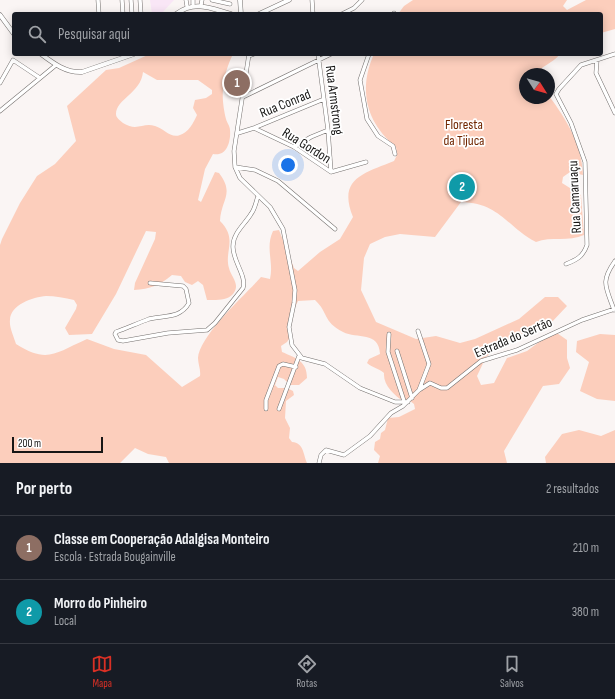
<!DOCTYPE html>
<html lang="pt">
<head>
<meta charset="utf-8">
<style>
	body { margin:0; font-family:"Sofia Sans Condensed",sans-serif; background:#242831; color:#f1f3f6 }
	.compass { position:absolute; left:519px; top:68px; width:36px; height:36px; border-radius:50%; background:#171b24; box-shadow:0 2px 10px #0003; rotate:127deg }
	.scale { position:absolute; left:12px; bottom:10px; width:91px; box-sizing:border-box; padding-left:4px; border:2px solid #171615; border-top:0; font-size:11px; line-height:14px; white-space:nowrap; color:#171615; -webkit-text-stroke:3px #fff; paint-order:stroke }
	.you { position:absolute; left:288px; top:165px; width:14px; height:14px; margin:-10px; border:3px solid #fff; border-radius:50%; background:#1a73e8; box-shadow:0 0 0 6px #1a73e833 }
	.badge { display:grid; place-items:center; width:26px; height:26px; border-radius:50%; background:#d93025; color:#fff; font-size:13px; font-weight:700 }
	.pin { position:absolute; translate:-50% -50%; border:2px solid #fff; box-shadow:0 1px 4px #0006 }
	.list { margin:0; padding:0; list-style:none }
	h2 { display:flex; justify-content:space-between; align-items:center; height:52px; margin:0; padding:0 16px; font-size:17px }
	h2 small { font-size:13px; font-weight:400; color:#9ea1a6 }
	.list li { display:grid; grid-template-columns:26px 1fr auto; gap:12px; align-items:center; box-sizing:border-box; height:64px; padding:0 16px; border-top:1px solid #363941 }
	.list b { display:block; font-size:15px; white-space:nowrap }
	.list p { margin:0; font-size:13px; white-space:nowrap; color:#9ea1a6 }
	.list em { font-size:13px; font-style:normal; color:#9ea1a6 }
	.icon { flex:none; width:22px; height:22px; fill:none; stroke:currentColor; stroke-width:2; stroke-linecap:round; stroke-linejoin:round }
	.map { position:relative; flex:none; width:615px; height:463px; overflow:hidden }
	.search { position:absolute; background:#171b24; box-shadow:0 2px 10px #0003; left:12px; right:12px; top:12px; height:44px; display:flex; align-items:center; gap:10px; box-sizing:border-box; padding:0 14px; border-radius:4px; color:#9ea1a6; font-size:15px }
	.sheet { height:180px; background:#171b24 }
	nav { display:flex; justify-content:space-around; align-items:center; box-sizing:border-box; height:56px; border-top:1px solid #363941; background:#171b24; font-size:11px; color:#9ea1a6 }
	nav a { display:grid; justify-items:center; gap:2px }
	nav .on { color:#d93025 }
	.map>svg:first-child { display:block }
</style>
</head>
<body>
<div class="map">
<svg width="615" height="463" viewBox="0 0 615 463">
	<rect width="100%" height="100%" fill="#faf5f4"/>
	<path fill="#f9e6f6" d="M150,0H174L161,14H152Z"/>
	<path fill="#fccebc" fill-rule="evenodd" d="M413,0H567L563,6L567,10L586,0H615V29L601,33V14H398L404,6Z
		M150,54H233C228,64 223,79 223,90C222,99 224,111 226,119C227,123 230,126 230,130C231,141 227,157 213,154L205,169L198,200L201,202L215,172L219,173C235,194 221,199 220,221C238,239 224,251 229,268C231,277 241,284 233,294C227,301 216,300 207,300L203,285L198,281L192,285L185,282L181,276L172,275C160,285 150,289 134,290L135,283L155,239L156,232L146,231L116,294L92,334L69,335L65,328L76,309L77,305L74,300C65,298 55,296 46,296C33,297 10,305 10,320C9,327 14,337 16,344C48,364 55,353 87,339L114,349L146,355L182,387L200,376C201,370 198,364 198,358C199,336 245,295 261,277L270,279C274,262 265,248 273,231L279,230L294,268L298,271L320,252L340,239L353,217C337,178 365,173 394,161L397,155L396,147C366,123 358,89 374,54H560C552,64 541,66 536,74H525V98H549V96C567,120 582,145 583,175L570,172L563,177L562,183L581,195L584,235C569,242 551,236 536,242C507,227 500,203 461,202L435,237L400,234L385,237L370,244L364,258L361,290L376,322L416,339L436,336L460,343L475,339L519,319L545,297H558L567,306L550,324L509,339L486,357L477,376L481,385L494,383L507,358L527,351L554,331L567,340V358L570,368L559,384L543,386L504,451L507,463H378L380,456L374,450L375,442L380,439L381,433L385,430L388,418L399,417L415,409L414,404L410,401L404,402C394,395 383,385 384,373C378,368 373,368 367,363L369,359L380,354C379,331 357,339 343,332C322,321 329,313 315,300L298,301C293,312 287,323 292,334L287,342L281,346L282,352C296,358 307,361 307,378L299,385H290L284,379L278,377L275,385L278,388H287L293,391L294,395L286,401L285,418L290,428L289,438L292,442C304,443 303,454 307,463H169L166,457L148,454L135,448L120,463H0V245L2,239L20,203L37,176L55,164L76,141L67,106L106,70L119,68ZM143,72L157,80H198L212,90V94L206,98L195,100L193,108L197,115C194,122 188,133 180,135C171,139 163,128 155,126C143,122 137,132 123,123C120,120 116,118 116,114C116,99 141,93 143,72Z
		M600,334L615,335V401L597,399L580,391L589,362L576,352L577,341Z
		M579,430L601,436L615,430V463H546L545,457L562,434Z"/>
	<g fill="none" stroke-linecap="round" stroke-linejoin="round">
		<g stroke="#75716f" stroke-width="4.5">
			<path id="minor" d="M98,0L99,14
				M122,0L123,14
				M131,0L132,14
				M140,0L141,14
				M186,0L187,6
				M212,0L230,4
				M312,0L313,14
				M193,4V0
				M201,5L202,0
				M342,14L354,8L362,0
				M394,14V13
				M249,54L234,151L235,167L240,178L270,207L283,229L295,290L294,303L289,327L292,345L302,358L325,364L360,388L395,402H408
				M318,54L328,130L331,172
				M369,54L360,80L367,119L378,136L393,146L395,154
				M249,56L254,54
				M597,60L596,73L615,113
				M0,83L13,60L40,78
				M243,97L331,54
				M0,111L56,65
				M254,128L324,99
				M238,133L254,128L294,147L331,172L366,162
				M294,147L311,137L328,130
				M235,167L255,170L278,181L335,229
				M566,264C576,260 583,257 587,245L585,162L571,123L556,94L559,89L581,65L615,54
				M150,283L183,286L186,289L189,303C180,319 164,315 149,319C138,323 127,328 116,332L115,334L118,340L123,341L168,333L207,330L215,323L243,288C247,276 232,260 233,246C233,233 245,224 251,214C255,209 256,202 258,196
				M614,310C606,287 600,282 615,261
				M418,331L429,364L419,390
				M389,334L388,352L404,401
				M397,351L412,398
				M266,409V400L279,366L283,364L296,367
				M279,409L299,356
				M319,463L321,455L326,450L344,455L370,436L391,413L403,406L419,390L430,383L441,388H447L481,361L517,350L582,320L615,309"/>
		</g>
		<g stroke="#75716f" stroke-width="5">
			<path id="tertiary" d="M240,0L241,14
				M176,14C195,0 210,8 231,14
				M259,14L289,0
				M0,15L14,34
				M41,54C53,63 66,73 82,72L134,54"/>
		</g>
		<use href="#minor" stroke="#fff" stroke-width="3.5"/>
		<use href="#tertiary" stroke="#fff" stroke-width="4"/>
	</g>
	<g text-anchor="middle" stroke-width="3.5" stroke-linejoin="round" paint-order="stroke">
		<g font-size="14" fill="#171615" stroke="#fff">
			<text transform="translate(335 100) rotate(83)" y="5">Rua Armstrong</text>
			<text transform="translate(285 103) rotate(-22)" y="5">Rua Conrad</text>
			<text transform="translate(307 145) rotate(32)" y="5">Rua Gordon</text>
			<text transform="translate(574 197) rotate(-93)" y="5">Rua Camaruaçu</text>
			<text transform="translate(513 337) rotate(-23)" y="5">Estrada do Sertão</text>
		</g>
		<g font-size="14" fill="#712600" stroke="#fff">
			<text x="464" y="129">Floresta<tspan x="464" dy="16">da Tijuca</tspan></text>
		</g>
	</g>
</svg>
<svg class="compass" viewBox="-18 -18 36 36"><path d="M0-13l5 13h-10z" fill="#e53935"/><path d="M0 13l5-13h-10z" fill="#9ea1a6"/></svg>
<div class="scale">200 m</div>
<div class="you"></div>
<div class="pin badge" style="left:237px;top:83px;background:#8d6e63">1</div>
<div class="pin badge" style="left:462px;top:187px;background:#0f9aa8">2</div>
<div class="search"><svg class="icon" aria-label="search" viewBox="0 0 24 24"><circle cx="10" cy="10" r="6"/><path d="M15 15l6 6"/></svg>Pesquisar aqui</div>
</div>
<section class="sheet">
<h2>Por perto<small>2 resultados</small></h2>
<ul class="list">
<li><span class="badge" style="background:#8d6e63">1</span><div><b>Classe em Cooperação Adalgisa Monteiro</b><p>Escola · Estrada Bougainville</p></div><em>210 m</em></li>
<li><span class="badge" style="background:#0f9aa8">2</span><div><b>Morro do Pinheiro</b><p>Local</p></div><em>380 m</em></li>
</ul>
</section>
<nav>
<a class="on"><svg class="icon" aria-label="map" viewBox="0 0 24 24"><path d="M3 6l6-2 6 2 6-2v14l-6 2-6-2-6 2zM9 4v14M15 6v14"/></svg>Mapa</a>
<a><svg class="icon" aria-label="directions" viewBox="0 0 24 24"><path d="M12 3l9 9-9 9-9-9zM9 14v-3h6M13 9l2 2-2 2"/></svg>Rotas</a>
<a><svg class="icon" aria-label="saved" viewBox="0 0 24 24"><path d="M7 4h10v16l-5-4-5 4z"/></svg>Salvos</a>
</nav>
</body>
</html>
